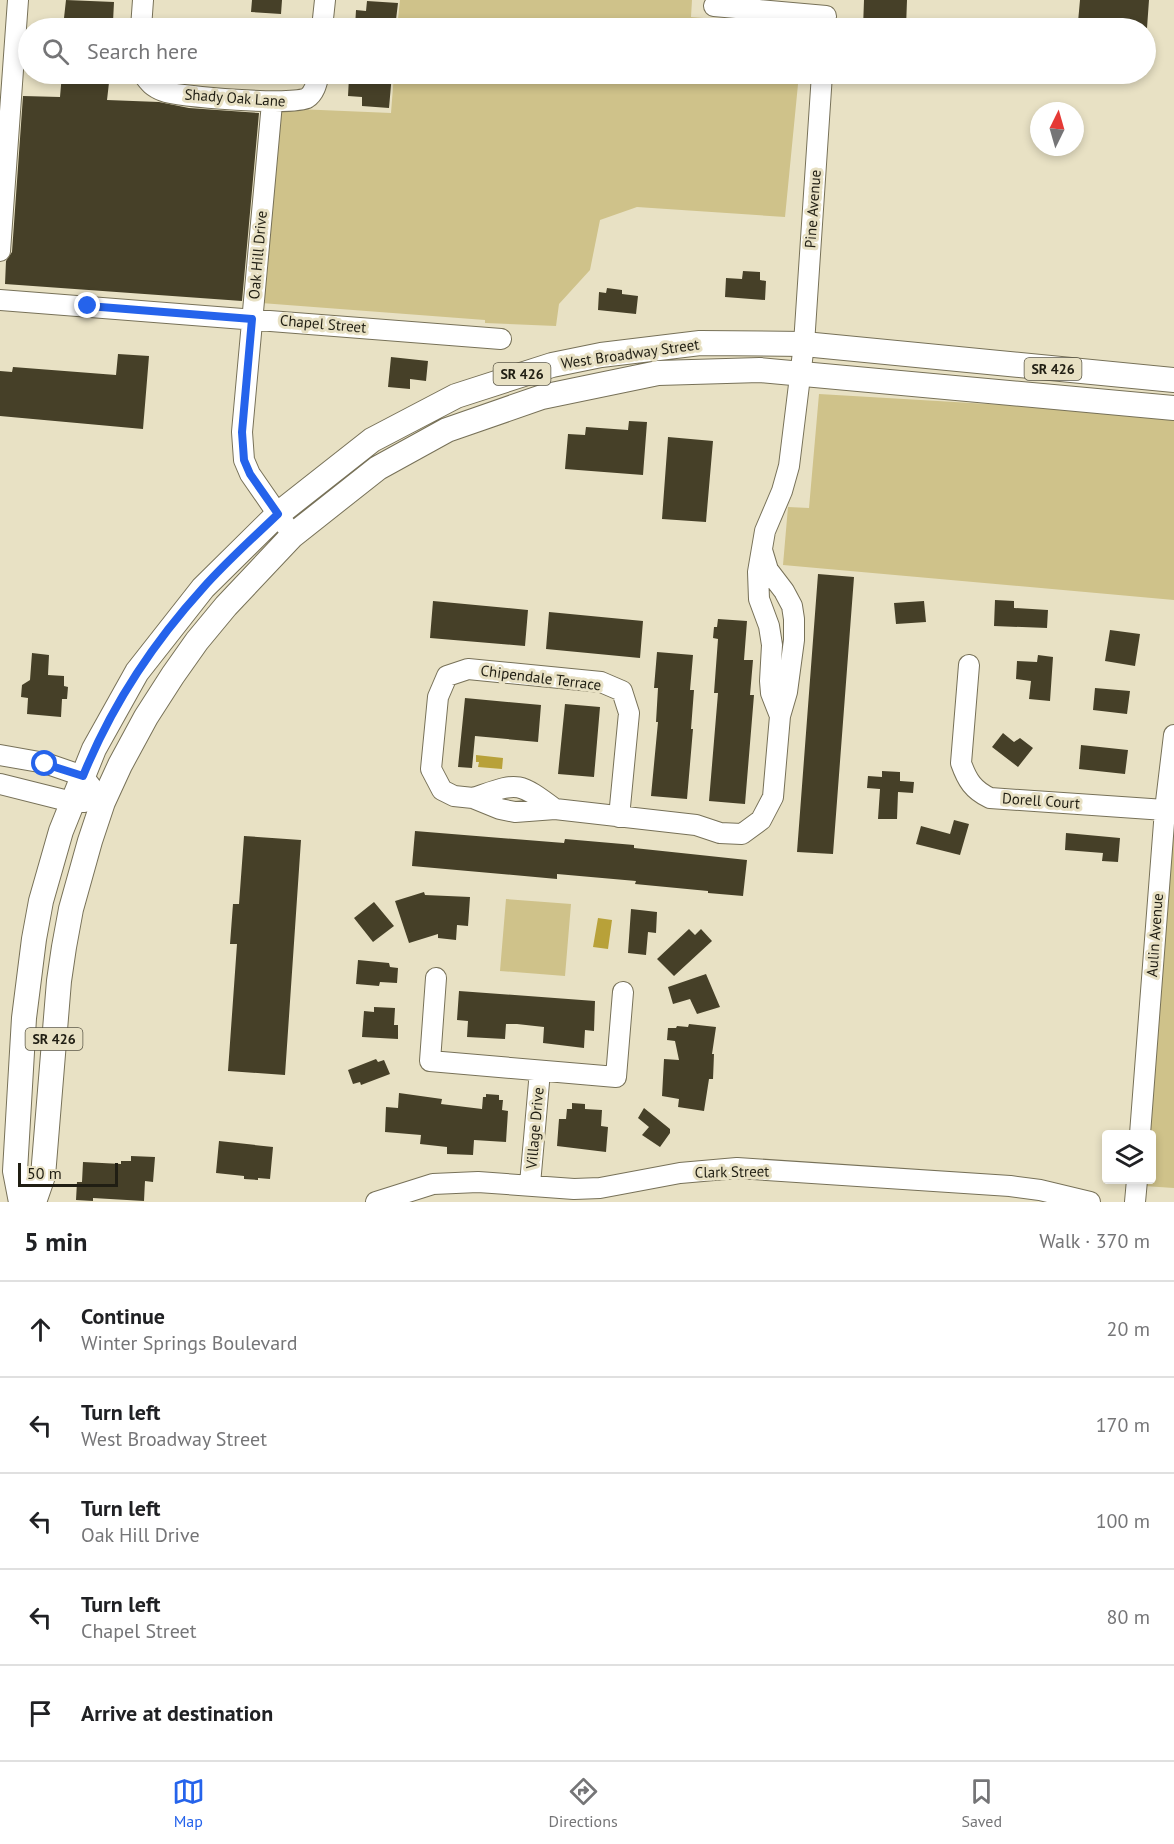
<!DOCTYPE html>
<html lang="en">
<head>
<meta charset="utf-8">
<style>
	body { margin:0; font-family:"PT Sans",sans-serif; background:#f6f6f6; color:#202124 }
	.controls { position:absolute; right:18px; bottom:18px; display:grid; overflow:hidden; border-radius:6px; box-shadow:0 3px 9px #0003 }
	.controls button { width:54px; height:54px; display:grid; place-items:center; padding:0; border:0; border-bottom:2px solid #e0e0e0; background:#fff; color:#202124; font:30px sans-serif }
	.compass { position:absolute; left:1030px; top:102px; width:54px; height:54px; border-radius:50%; background:#fff; box-shadow:0 3px 9px #0003; rotate:5deg }
	.scale { position:absolute; left:18px; bottom:15px; width:100px; box-sizing:border-box; padding-left:6px; border:3px solid #201e13; border-top:0; font-size:16px; line-height:21px; white-space:nowrap; color:#201e13; -webkit-text-stroke:4px #e8e1c4; paint-order:stroke }
	.stop { position:absolute; width:18px; height:18px; margin:-14px; border:4px solid #2563eb; border-radius:50%; background:#fff }
	.stop.end { background:#2563eb; border-color:#fff; box-shadow:0 2px 6px #0008 }
	.list { margin:0; padding:0; list-style:none }
	h2 { display:flex; justify-content:space-between; align-items:center; height:78px; margin:0; padding:0 24px; font-size:26px }
	h2 small { font-size:20px; font-weight:400; color:#757577 }
	.list li { display:grid; grid-template-columns:39px 1fr auto; gap:18px; align-items:center; box-sizing:border-box; height:96px; padding:0 24px; border-top:2px solid #e0e0e0 }
	.list b { display:block; font-size:22px; white-space:nowrap }
	.list p { margin:0; font-size:20px; white-space:nowrap; color:#757577 }
	.list em { font-size:20px; font-style:normal; color:#757577 }
	.icon { flex:none; width:33px; height:33px; fill:none; stroke:currentColor; stroke-width:2; stroke-linecap:round; stroke-linejoin:round }
	.map { position:relative; flex:none; width:1174px; height:1202px; overflow:hidden }
	.search { position:absolute; background:#fff; box-shadow:0 3px 9px #0003; left:18px; right:18px; top:18px; height:66px; display:flex; align-items:center; gap:15px; box-sizing:border-box; padding:0 21px; border-radius:33px; color:#757577; font-size:22px }
	.sheet { height:558px; background:#fff }
	nav { display:flex; justify-content:space-around; align-items:center; box-sizing:border-box; height:84px; border-top:2px solid #e0e0e0; background:#fff; font-size:16px; color:#757577 }
	nav a { display:grid; justify-items:center; gap:3px }
	nav .on { color:#2563eb }
	.map>svg:first-child { display:block }
</style>
</head>
<body>
<div class="map">
<svg width="1174" height="1202" viewBox="0 0 1174 1202">
	<rect width="100%" height="100%" fill="#e8e1c4"/>
	<path fill="#cfc28a" d="M400,0H692L691,17L803,26V28H397Z
		M394,74H799L785,217L637,207L600,220L590,270L559,304L556,326L485,323V320L261,303L278,111L297,109L391,113Z
		M819,394L1159,414L1174,417V600L783,565L788,507L809,508Z
		M1174,799V1188L1144,1186V1180H1152V1134H1148Z
		M506,899L571,904L565,976L500,971Z"/>
	<path fill="#b8a139" d="M476,755L503,758L502,769L478,767L479,762H476Z
		M598,918L612,920L608,949L593,947Z"/>
	<path fill="#464028" d="M66,0L114,2L113,22L94,20V28L63,27Z
		M252,0H282L281,14L251,12Z
		M864,0H907L906,28H863Z
		M1080,0H1149L1147,28L1078,22Z
		M367,1L398,3L395,28L355,27L356,10L366,11Z
		M62,74H110L107,100L159,102L189,108L259,113L242,301L5,284L6,261L12,252L23,96L60,97Z
		M360,74H392L389,108L362,106V97L348,96L349,77L359,78Z
		M743,271L760,272V280L766,281L765,300L725,297L726,278L742,279Z
		M607,288L622,290V294L638,296L636,314L598,310L599,292L606,293Z
		M118,354L149,356L143,429L0,416V371L12,372L13,367L116,375Z
		M391,357L428,361L426,381L410,379V389L388,387Z
		M629,421L647,422L643,475L565,469L568,434L585,435L586,427L628,430Z
		M668,437L713,441L706,522L662,519Z
		M818,574L854,577L833,854L797,852Z
		M995,600L1014,601V608L1048,610L1047,628L994,626Z
		M433,601L528,610L525,646L430,638Z
		M924,601L926,622L896,624L894,603Z
		M549,612L643,621L640,658L546,649Z
		M718,619L747,621L744,660H753L750,695H754L745,804L709,801L718,693H714L718,639L713,638L714,627H717Z
		M1110,630L1140,634L1135,666L1105,661Z
		M657,652L693,655L690,690H694L691,729H693L687,799L651,796L658,722H656L658,688H654Z
		M32,653L49,655L48,675L64,676V686L68,687L67,699H62L61,717L27,714L28,698L21,697L22,685L30,680Z
		M1038,655L1053,657L1050,701L1029,699L1031,681L1016,679L1017,661L1037,662Z
		M1095,688L1130,691L1127,714L1093,710Z
		M465,698L541,705L538,742L475,736L472,768L458,767Z
		M565,704L600,707L594,777L558,774Z
		M1003,733L1014,742L1020,738L1033,748L1018,767L992,747Z
		M1081,745L1128,750L1125,774L1079,769Z
		M882,771L900,772V781L914,782L913,793L898,792L897,819H878L880,789L867,788L868,776L882,777Z
		M954,820L969,824L960,855L916,844L921,826L950,834Z
		M415,831L564,843L565,839L634,845V848L747,860L743,896L708,893V891L635,884L636,881L557,874V879L412,866Z
		M1066,833L1120,838L1118,862L1102,861L1103,853L1065,850Z
		M244,836L301,840L285,1075L228,1071L237,944H230L233,904H239Z
		M424,892L425,895L470,897L468,926L457,925L456,940L438,938V934L409,943L395,901Z
		M374,902L394,926L373,942L354,918Z
		M631,909L657,912L656,933L648,932L646,955L628,953Z
		M689,929L695,935L701,929L712,941L674,976L657,959Z
		M358,960L389,963L390,967L398,968L397,983L380,982L379,986L356,984Z
		M706,974L720,1007L697,1014L690,999L673,1004L668,987Z
		M459,991L595,1001L594,1031L585,1030L584,1048L543,1043L544,1027L517,1024H506L505,1039L467,1037L468,1021L457,1020Z
		M374,1007L395,1008L394,1025H398V1039L362,1037L364,1011L374,1012Z
		M689,1024L716,1027L712,1054H714L713,1079H709L704,1111L678,1107L679,1099L662,1096L664,1059L679,1060L675,1041L667,1040L668,1028H676L677,1026L688,1027Z
		M376,1059L378,1062L384,1060L390,1074L361,1085L360,1082L353,1084L348,1070Z
		M399,1093L442,1099L441,1104L482,1109L483,1097H486V1094L499,1095V1100H503L502,1110L508,1111L506,1142L474,1140L473,1155L447,1154V1147L420,1144L421,1135L385,1132L386,1107L398,1108Z
		M572,1103L585,1104V1109L602,1110L601,1126L608,1127L606,1152L557,1146L559,1119H566L567,1109H572Z
		M644,1108L670,1129V1133L660,1147L642,1135L649,1127L638,1118Z
		M219,1141L273,1147L270,1179L258,1178V1180L244,1179V1176L216,1173Z
		M131,1156L155,1157L153,1182L145,1181L144,1201L93,1198V1201L76,1200L77,1182H82L83,1162L121,1164V1161H131Z"/>
	<g fill="none" stroke-linecap="round" stroke-linejoin="round">
		<g stroke="#777158" stroke-width="22">
			<path id="minor" d="M714,6L826,16
				M141,28L143,0
				M322,28L325,0
				M143,74C149,83 153,87 163,91C179,97 295,106 307,98C315,93 317,82 319,74
				M272,103L242,432L244,460L250,474L286,526
				M0,251L18,0
				M0,300L501,339
				M969,665L961,763C967,780 973,790 990,798L1165,810
				M780,716L771,693L770,681L772,645L769,626L759,599L758,572L765,531L782,491L789,466L804,344L822,74
				M0,755L45,763L83,776L103,802
				M0,784L72,802H85
				M473,798C518,783 516,780 555,809
				M619,817L629,713L622,691L601,682L468,669L447,676L438,697L431,769L442,790L454,796L473,798L500,809L515,812L555,809L696,825L720,833L742,834L761,820L773,797L780,716L787,692L794,640V619L792,606L784,591L768,570L762,550
				M436,978L430,1061L616,1077L623,992
				M1140,1134L1165,810L1174,735
				M530,1184L540,1071
				M376,1202L433,1184L478,1182L574,1189L600,1188L680,1173L737,1168L1010,1186L1040,1190L1090,1202
				M1135,1202L1137,1180"/>
		</g>
		<g stroke="#777158" stroke-width="26">
			<path id="major" d="M21,1202L15,1171L24,1018L34,939L41,901L61,831L94,749L137,672L203,588L278,514L372,440L456,396L552,365L601,355L700,343L804,344L1174,380
				M34,1202L43,1176L59,981L64,947L71,909L90,841L103,802L120,765L146,717L173,675L197,641L226,606L292,536L378,468L447,430L542,397L658,373L760,370L1174,408"/>
		</g>
		<use href="#minor" stroke="#fff" stroke-width="20"/>
		<use href="#major" stroke="#fff" stroke-width="24"/>
	</g>
	<g fill="none" stroke-linecap="round" stroke-linejoin="round">
		<path stroke="#2563eb" stroke-width="8" d="M45,764L83,776C111,707 153,643 203,588C226,562 253,538 278,514L250,474L244,460L242,432L252,319L88,306"/>
	</g>
	<g text-anchor="middle" stroke-width="6" stroke-linejoin="round" paint-order="stroke">
		<g fill="#e8e1c4" stroke="#5c5848" stroke-width="1.5">
			<rect x="1024.5" y="358" width="57" height="22" rx="4.5"/>
			<rect x="493.5" y="363" width="57" height="22" rx="4.5"/>
			<rect x="25.5" y="1028" width="57" height="22" rx="4.5"/>
		</g>
		<g font-size="14" font-weight="bold" fill="#201e13">
			<text x="1053" y="374">SR 426</text>
			<text x="522" y="379">SR 426</text>
			<text x="54" y="1044">SR 426</text>
		</g>
		<g font-size="15" fill="#201e13" stroke="#e8e1c4">
			<text transform="translate(235 98) rotate(4)" y="5">Shady Oak Lane</text>
			<text transform="translate(813 209) rotate(-86)" y="5">Pine Avenue</text>
			<text transform="translate(258 255) rotate(-85)" y="5">Oak Hill Drive</text>
			<text transform="translate(323 324) rotate(5)" y="5">Chapel Street</text>
			<text transform="translate(630 354) rotate(-8)" y="5">West Broadway Street</text>
			<text transform="translate(541 678) rotate(7)" y="5">Chipendale Terrace</text>
			<text transform="translate(1041 801) rotate(4)" y="5">Dorell Court</text>
			<text transform="translate(1155 935) rotate(-86)" y="5">Aulin Avenue</text>
			<text transform="translate(535 1128) rotate(-85)" y="5">Village Drive</text>
			<text transform="translate(732 1172) rotate(-1)" y="5">Clark Street</text>
		</g>
	</g>
</svg>
<div class="controls">
<button><svg class="icon" aria-label="layers" viewBox="0 0 24 24"><path d="M12 4l9 5-9 5-9-5zM3 14l9 5 9-5"/></svg></button>
</div>
<svg class="compass" viewBox="-18 -18 36 36"><path d="M0-13l5 13h-10z" fill="#e53935"/><path d="M0 13l5-13h-10z" fill="#757577"/></svg>
<div class="scale">50 m</div>
<div class="stop" style="left:45px;top:764px"></div>
<div class="stop end" style="left:88px;top:306px"></div>
<div class="search"><svg class="icon" aria-label="search" viewBox="0 0 24 24"><circle cx="10" cy="10" r="6"/><path d="M15 15l6 6"/></svg>Search here</div>
</div>
<section class="sheet">
<h2>5 min<small>Walk · 370 m</small></h2>
<ul class="list">
<li><svg class="icon" aria-label="ahead" viewBox="0 0 24 24"><path d="M12 20V5M6 11l6-6 6 6"/></svg><div><b>Continue</b><p>Winter Springs Boulevard</p></div><em>20 m</em></li>
<li><svg class="icon" aria-label="left" viewBox="0 0 24 24"><path d="M17 20v-9H6M10 6l-5 5 5 5"/></svg><div><b>Turn left</b><p>West Broadway Street</p></div><em>170 m</em></li>
<li><svg class="icon" aria-label="left" viewBox="0 0 24 24"><path d="M17 20v-9H6M10 6l-5 5 5 5"/></svg><div><b>Turn left</b><p>Oak Hill Drive</p></div><em>100 m</em></li>
<li><svg class="icon" aria-label="left" viewBox="0 0 24 24"><path d="M17 20v-9H6M10 6l-5 5 5 5"/></svg><div><b>Turn left</b><p>Chapel Street</p></div><em>80 m</em></li>
<li><svg class="icon" aria-label="arrive" viewBox="0 0 24 24"><path d="M6 21V4h12l-3 4 3 4H6"/></svg><div><b>Arrive at destination</b></div></li>
</ul>
</section>
<nav>
<a class="on"><svg class="icon" aria-label="map" viewBox="0 0 24 24"><path d="M3 6l6-2 6 2 6-2v14l-6 2-6-2-6 2zM9 4v14M15 6v14"/></svg>Map</a>
<a><svg class="icon" aria-label="directions" viewBox="0 0 24 24"><path d="M12 3l9 9-9 9-9-9zM9 14v-3h6M13 9l2 2-2 2"/></svg>Directions</a>
<a><svg class="icon" aria-label="saved" viewBox="0 0 24 24"><path d="M7 4h10v16l-5-4-5 4z"/></svg>Saved</a>
</nav>
</body>
</html>
